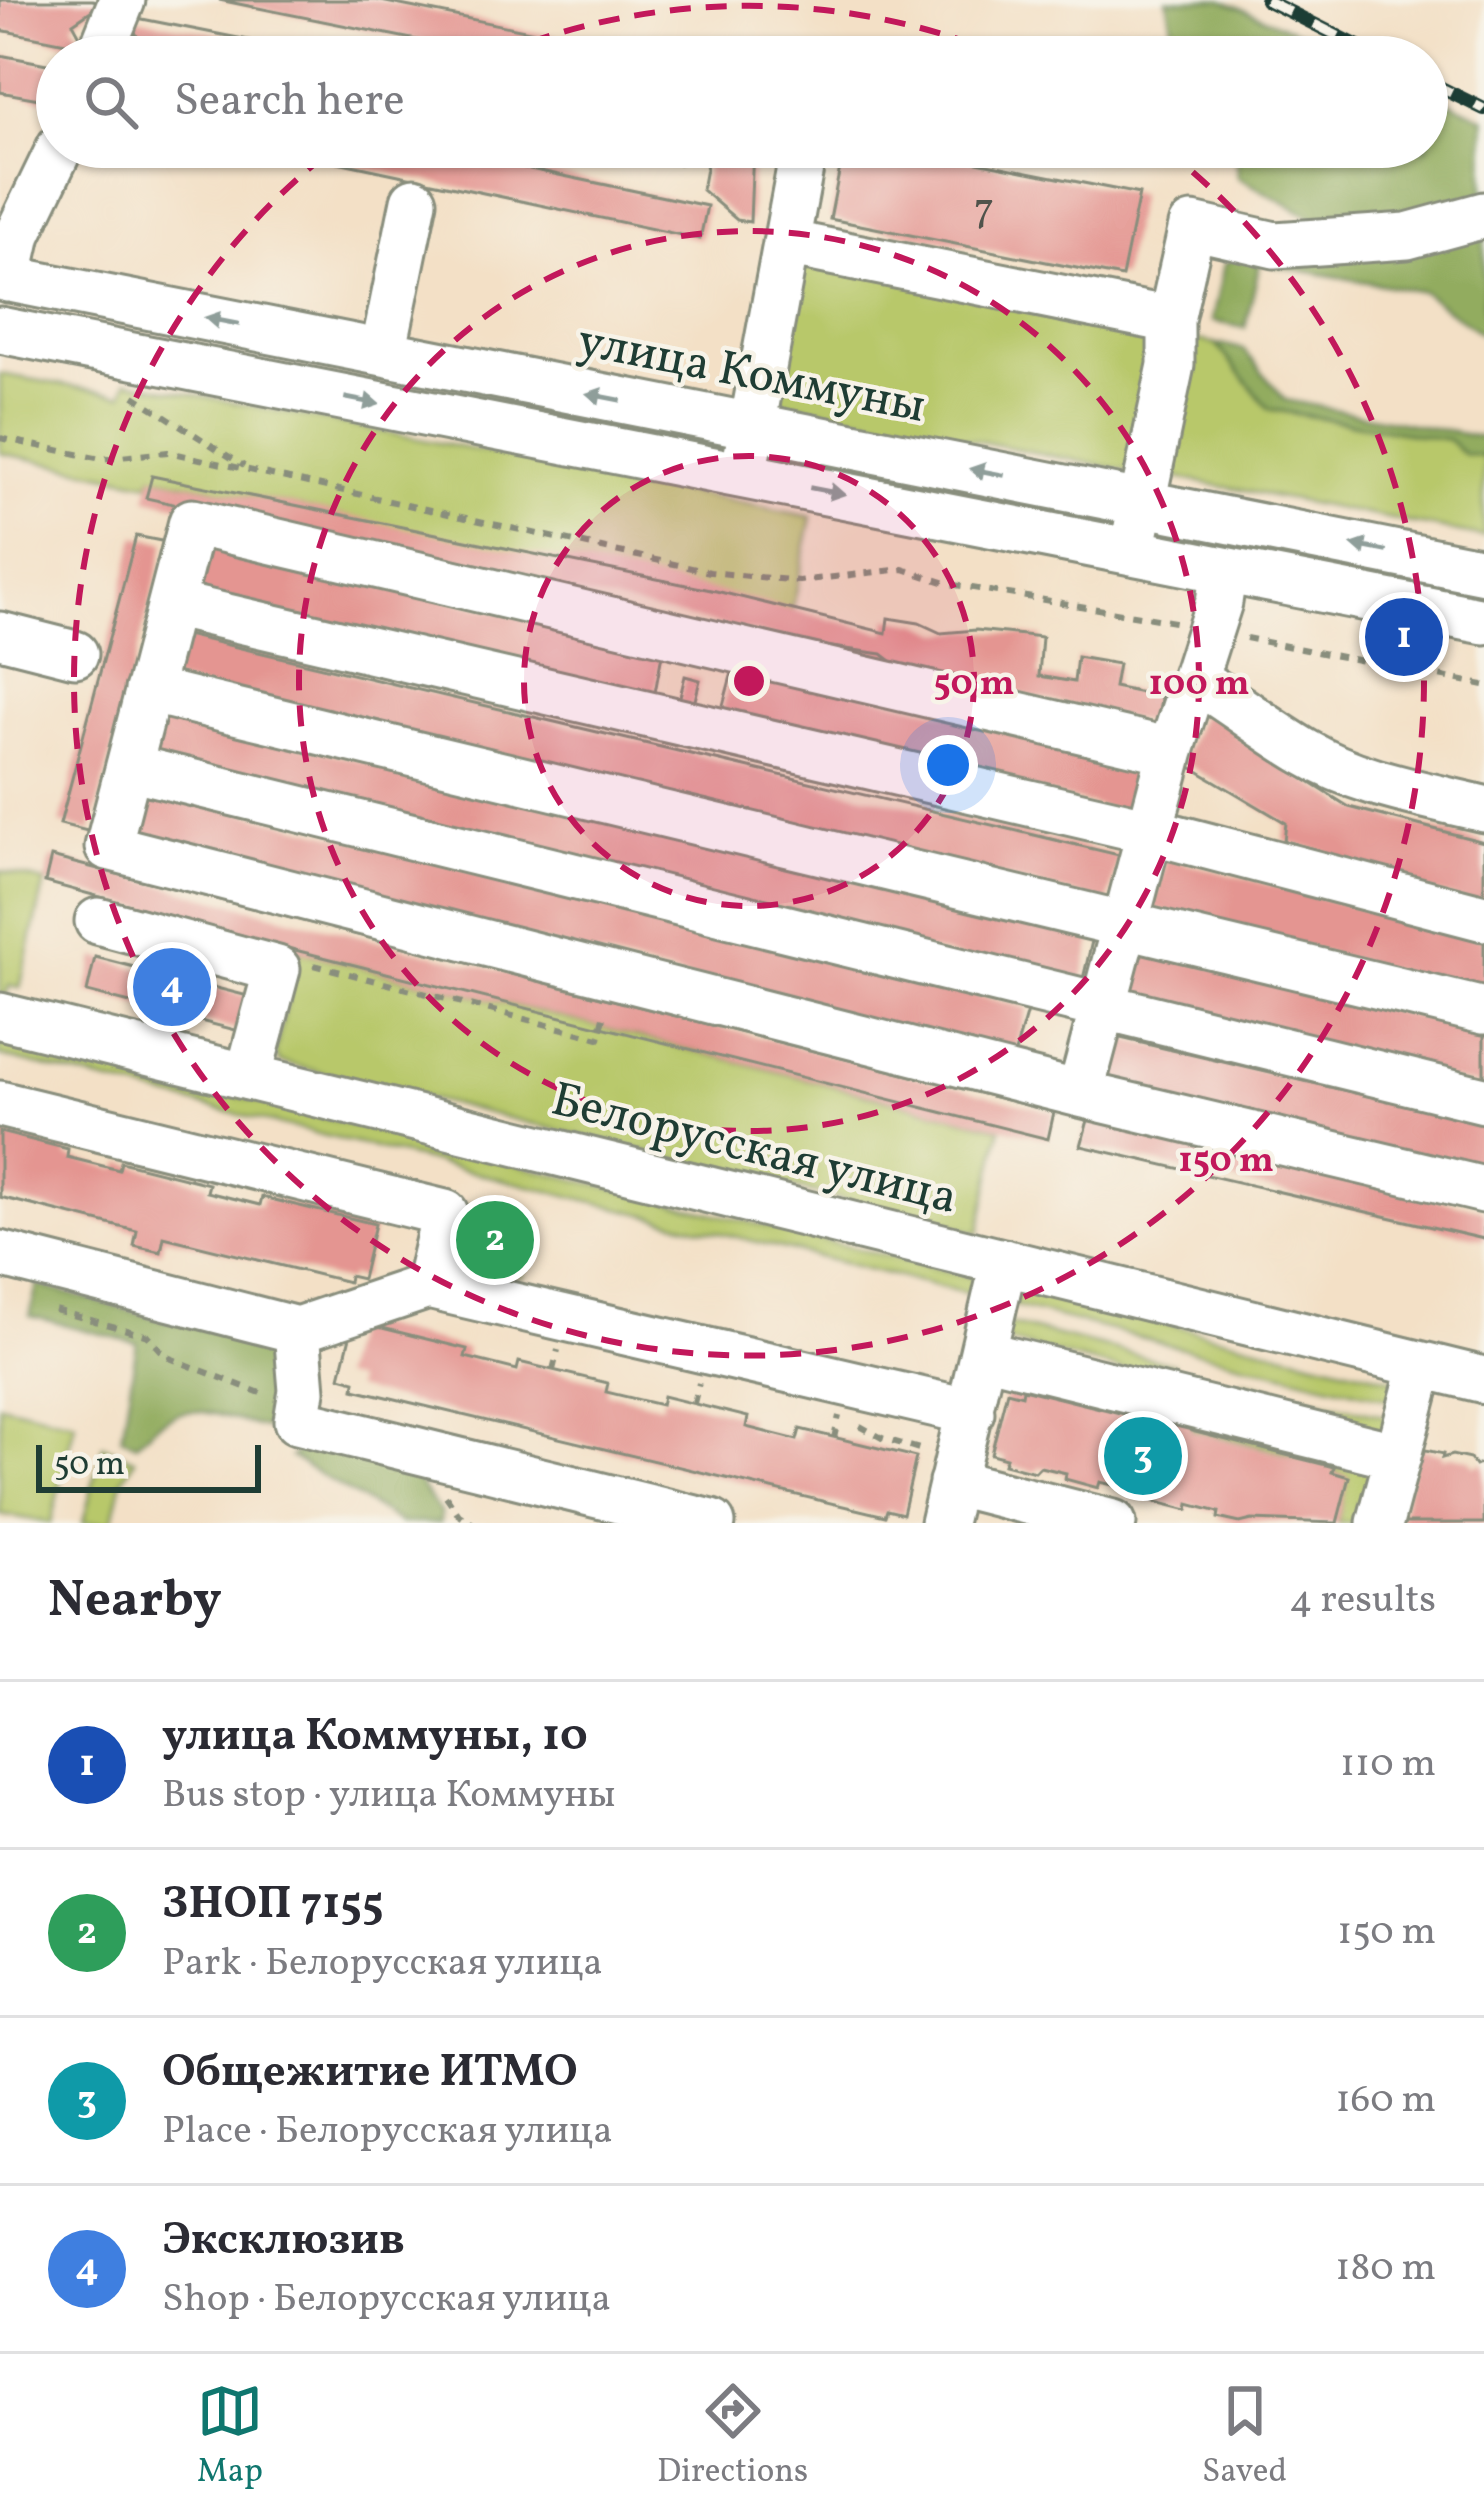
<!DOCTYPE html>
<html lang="en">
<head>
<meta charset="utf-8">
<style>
	body { margin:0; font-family:Vollkorn,serif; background:#f7f7f7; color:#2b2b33 }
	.scale { position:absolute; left:36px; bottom:30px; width:225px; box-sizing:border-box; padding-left:12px; border:6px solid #1f3d34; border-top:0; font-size:33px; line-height:42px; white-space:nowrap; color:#1f3d34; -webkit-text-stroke:9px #f7f3e8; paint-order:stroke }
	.you { position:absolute; left:948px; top:765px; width:42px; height:42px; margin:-30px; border:9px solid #fff; border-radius:50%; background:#1a73e8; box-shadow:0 0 0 18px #1a73e833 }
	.badge { display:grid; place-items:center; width:78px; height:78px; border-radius:50%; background:#0f766e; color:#fff; font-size:39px; font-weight:700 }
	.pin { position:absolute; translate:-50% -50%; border:6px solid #fff; box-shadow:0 3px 12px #0006 }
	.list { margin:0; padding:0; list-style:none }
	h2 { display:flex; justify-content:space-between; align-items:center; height:156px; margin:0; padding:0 48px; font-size:51px }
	h2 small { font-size:39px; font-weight:400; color:#7c7c81 }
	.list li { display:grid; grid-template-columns:78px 1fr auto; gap:36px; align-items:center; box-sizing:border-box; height:168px; padding:0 48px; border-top:3px solid #e1e1e2 }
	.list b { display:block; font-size:45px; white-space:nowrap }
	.list p { margin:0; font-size:39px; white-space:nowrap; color:#7c7c81 }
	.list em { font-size:39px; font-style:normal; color:#7c7c81 }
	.icon { flex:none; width:66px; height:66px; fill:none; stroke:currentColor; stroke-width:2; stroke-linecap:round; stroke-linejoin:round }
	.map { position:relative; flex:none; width:1484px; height:1523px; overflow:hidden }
	.search { position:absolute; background:#fff; box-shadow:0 3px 9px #0004; left:36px; right:36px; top:36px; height:132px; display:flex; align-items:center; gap:30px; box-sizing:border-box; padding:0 42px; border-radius:66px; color:#7c7c81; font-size:45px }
	.sheet { height:828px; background:#fff }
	nav { display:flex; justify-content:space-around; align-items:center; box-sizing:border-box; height:168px; border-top:3px solid #e1e1e2; background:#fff; font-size:33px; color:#7c7c81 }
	nav a { display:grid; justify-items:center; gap:6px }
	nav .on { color:#0f766e }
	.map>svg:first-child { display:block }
</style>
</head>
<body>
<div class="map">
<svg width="1484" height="1523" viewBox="0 0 1484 1523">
	<rect width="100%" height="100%" fill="#f7f3e8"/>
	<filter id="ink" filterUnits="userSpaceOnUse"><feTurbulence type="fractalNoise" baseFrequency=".00833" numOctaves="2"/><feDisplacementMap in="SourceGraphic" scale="24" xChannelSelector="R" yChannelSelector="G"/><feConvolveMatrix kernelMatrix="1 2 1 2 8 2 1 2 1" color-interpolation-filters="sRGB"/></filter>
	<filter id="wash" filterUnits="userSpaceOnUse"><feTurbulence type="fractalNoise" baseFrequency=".004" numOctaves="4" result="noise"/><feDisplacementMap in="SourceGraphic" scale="48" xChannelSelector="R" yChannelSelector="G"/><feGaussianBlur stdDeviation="2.7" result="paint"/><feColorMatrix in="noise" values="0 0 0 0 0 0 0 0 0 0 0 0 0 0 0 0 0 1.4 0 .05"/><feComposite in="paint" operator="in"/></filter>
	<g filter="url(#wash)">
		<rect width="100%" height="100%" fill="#f3e0c6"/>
		<path fill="#b8c86b" stroke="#6c8250" stroke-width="3" d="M802,255L1151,321L1158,362L1134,472L770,400Z
			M1194,339L1216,344L1269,409L1449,440L1464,454L1484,457V537L1168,476Z
			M0,374L123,395L127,381L812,517L792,611L152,476L150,483L0,453Z
			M0,871L45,882L20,988L9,986L6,996L0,995Z
			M299,951L1001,1128L979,1233L279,1062L275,1052Z
			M0,1038L985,1280L981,1297L0,1056Z
			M468,1204L536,1220L522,1277L454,1261Z
			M1017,1287L1401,1381L1396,1401L1013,1306Z
			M1009,1324L1174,1364L1170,1382L1004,1341Z
			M1243,1381L1391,1418L1387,1435L1239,1399Z
			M0,1404L75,1422L51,1523L0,1514Z
			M1194,1419L1375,1458L1359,1523H1337L1348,1477L1335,1473L1336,1465L1192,1429Z
			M103,1445L135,1460L122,1480L112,1523H83Z"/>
		<path fill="#92ac5f" stroke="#58744a" stroke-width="3" d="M1167,0H1222L1357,57H1178Z
			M1427,91L1484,118V209L1338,232L1238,177L1236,147H1427Z
			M1484,236V336L1423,292L1260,263L1245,328L1212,321L1224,264L1245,253Z
			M1216,344L1243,349L1285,400L1484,438V457L1464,454L1449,440L1269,409Z
			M37,1285L164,1320L282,1342C293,1374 289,1402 265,1428C205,1413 183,1393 136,1444L122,1437L137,1343L30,1316Z
			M310,1441L405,1463L441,1514L440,1523H400L291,1457Z"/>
		<g id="blocks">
			<path fill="#e49591" d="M0,0H92L104,2L73,23L86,47L0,30Z
				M219,0H376L658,57H501Z
				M127,16L324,55V57L125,55L141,44Z
				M0,55L57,66L50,101L0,92Z
				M267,147H425L707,206L700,239Z
				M603,147H682L679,164Z
				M710,147H753L750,222L737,220L702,190Z
				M844,147H901L1139,194L1122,277L830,219Z
				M152,476L716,591L886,633L888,618L919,623L941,633L976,630L1042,637L1039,676L1074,682L1077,657L1118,664L1114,687L1161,697L1158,725L899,667L882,654L796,642L146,498Z
				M136,536L166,542L91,832L60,824Z
				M204,544L663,649L654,698L190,595Z
				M173,632L1119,855L1108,902L161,679Z
				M734,665L1152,759L1137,816L721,713Z
				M685,676L700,680L693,708L678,705Z
				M151,710L1093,937L1081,987L138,759Z
				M1202,713L1233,722L1236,736L1349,807L1484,842V905L1324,866L1328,853L1284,841L1286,823L1181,761Z
				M134,785L1028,1008L1013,1059L120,837Z
				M51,857L1054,1112L1048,1139L299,951L45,882Z
				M1166,858L1484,939V994L1153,909Z
				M1133,948L1484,1033V1087L1120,1000Z
				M95,957L252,997L243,1032L87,992Z
				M1112,1036L1484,1123V1180L1099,1088Z
				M1088,1120L1484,1210V1239L1081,1146Z
				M0,1132L68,1149L67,1157L119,1170L121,1162L209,1184L207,1192L260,1205L262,1197L375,1224L362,1279L349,1276L348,1282L164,1237L161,1252L134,1246L137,1231L0,1197Z
				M354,1321L467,1349L465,1357L517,1370L519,1362L608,1383L606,1392L661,1405L663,1396L748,1417L746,1427L797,1440L800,1429L916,1457L903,1514L887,1510L885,1516L354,1389L355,1381L340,1377Z
				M1023,1389L1168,1425L1172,1408L1195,1414L1191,1431L1334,1467L1332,1472L1349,1477L1337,1523L1252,1520L1240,1523L1218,1518L1219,1512L1189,1504L1188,1510L1129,1495L1131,1490L1121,1487L1100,1482L1098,1488L1065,1479L1066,1473L1040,1467L1035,1472L1004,1464L1006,1458L991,1454L1007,1391L1022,1395Z
				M1417,1448L1443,1454L1442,1458L1452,1455L1470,1459L1475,1466L1484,1462V1523H1399Z"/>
		</g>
	</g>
	<g filter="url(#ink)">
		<use href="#blocks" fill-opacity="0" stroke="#898e7d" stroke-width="3"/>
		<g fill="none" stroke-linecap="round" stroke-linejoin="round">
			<g stroke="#898e7d" stroke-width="51">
				<path id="minor" d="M99,57L122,0
					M786,243L1171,320
					M0,277L1484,571
					M8,279L18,234L60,147
					M0,330L1484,621
					M383,353L414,201
					M747,454L804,147
					M1136,532L1171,365V320L1192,226L1275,245L1407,236L1484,215
					M171,604L1150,831L1484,918
					M0,635L75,654
					M1194,679C1233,702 1267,730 1305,752C1359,784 1423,794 1484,809
					M148,690L1484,1011
					M1171,751L192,522L108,847L1080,1094L1484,1190
					M129,767L1484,1100
					M98,921L277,969L248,1077
					M0,1016L1484,1380
					M1080,1094L1171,751L1219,602L1224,570
					M0,1104L445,1213L428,1286
					M0,1254L297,1330L428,1286L971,1412
					M297,1330L302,1391L297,1421L712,1523
					M984,1354L1398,1456
					M952,1482L1113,1523
					M943,1523L1004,1262
					M1380,1523L1422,1365"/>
			</g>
			<path stroke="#898e7d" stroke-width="6" stroke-dasharray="9 9" stroke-linecap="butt" d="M134,396L244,466
				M0,438L101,459L168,452L710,572L799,581L903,569L949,584L1175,622
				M1246,638L1484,685
				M314,965L599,1038L606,1009
				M55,1310L148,1336L167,1357L268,1396
				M553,1370L558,1350
				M694,1403L699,1383
				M860,1426L882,1438L926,1451
				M834,1438L839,1416
				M446,1496L459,1515L472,1523"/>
			<use href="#minor" stroke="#fff" stroke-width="45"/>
			<g stroke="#1f3d34" stroke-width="14">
				<path id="rail" d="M1266,0L1380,57
					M1427,81L1484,109"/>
			</g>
			<use href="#rail" stroke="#f7f3e8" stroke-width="9" stroke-dasharray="27" stroke-linecap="butt"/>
		</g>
		<defs><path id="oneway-solid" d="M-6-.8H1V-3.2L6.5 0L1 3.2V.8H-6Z" transform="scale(3)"/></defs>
		<g fill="#8f9e9a">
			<use href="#oneway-solid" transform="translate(222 321) rotate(-169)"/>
			<use href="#oneway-solid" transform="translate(604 397) rotate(-169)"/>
			<use href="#oneway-solid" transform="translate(362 401) rotate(11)"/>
			<use href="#oneway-solid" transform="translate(987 472) rotate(-169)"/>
			<use href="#oneway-solid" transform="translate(827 491) rotate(11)"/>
			<use href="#oneway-solid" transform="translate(1369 548) rotate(-169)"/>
		</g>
	</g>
	<circle cx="749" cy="681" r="225" fill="#c2185b" fill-opacity=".12"/>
	<g fill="none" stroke="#c2185b" stroke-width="6" stroke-dasharray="21 15">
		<circle cx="749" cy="681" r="225"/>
		<circle cx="749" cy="681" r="450"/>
		<path d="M496 55A675 675 0 0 1 1002 55M1165 149A675 675 0 1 1 333 149"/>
	</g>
	<g text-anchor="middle" stroke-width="9" stroke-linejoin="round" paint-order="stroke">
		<g font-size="42" fill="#50534b">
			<text x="984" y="222">7</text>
		</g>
		<g font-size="48" fill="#1f3d34" stroke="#f7f3e8">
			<text transform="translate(752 371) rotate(11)" y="17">улица Коммуны</text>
			<text transform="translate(755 1146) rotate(14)" y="17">Белорусская улица</text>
		</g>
	</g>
	<circle cx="749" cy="681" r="18" fill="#c2185b" stroke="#f7f3e8" stroke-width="6"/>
	<g font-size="36" text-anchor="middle" font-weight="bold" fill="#c2185b" stroke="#f7f3e8" stroke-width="9" stroke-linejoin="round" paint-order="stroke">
		<text x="974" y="694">50 m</text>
		<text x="1199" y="694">100 m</text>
		<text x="1226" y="1171">150 m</text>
	</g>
</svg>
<div class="scale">50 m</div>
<div class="you"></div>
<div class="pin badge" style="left:1404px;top:637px;background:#1a4fb4">1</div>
<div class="pin badge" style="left:495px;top:1240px;background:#2e9e5b">2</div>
<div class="pin badge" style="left:1143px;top:1456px;background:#0f9aa8">3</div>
<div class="pin badge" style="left:172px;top:987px;background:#3f7fe0">4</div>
<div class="search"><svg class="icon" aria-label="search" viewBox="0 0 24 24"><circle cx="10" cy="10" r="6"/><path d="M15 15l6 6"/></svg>Search here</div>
</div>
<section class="sheet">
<h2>Nearby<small>4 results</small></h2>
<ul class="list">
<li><span class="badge" style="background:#1a4fb4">1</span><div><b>улица Коммуны, 10</b><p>Bus stop · улица Коммуны</p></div><em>110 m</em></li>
<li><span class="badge" style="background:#2e9e5b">2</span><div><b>ЗНОП 7155</b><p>Park · Белорусская улица</p></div><em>150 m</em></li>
<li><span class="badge" style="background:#0f9aa8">3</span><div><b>Общежитие ИТМО</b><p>Place · Белорусская улица</p></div><em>160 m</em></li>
<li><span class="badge" style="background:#3f7fe0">4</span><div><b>Эксклюзив</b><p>Shop · Белорусская улица</p></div><em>180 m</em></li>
</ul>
</section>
<nav>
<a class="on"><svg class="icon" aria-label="map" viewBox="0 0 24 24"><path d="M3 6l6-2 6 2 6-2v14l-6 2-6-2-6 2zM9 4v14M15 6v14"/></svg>Map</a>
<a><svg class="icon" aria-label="directions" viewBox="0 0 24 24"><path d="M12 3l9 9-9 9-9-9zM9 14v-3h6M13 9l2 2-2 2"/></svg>Directions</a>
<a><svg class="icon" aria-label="saved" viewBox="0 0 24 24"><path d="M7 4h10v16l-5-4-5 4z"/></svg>Saved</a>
</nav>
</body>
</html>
